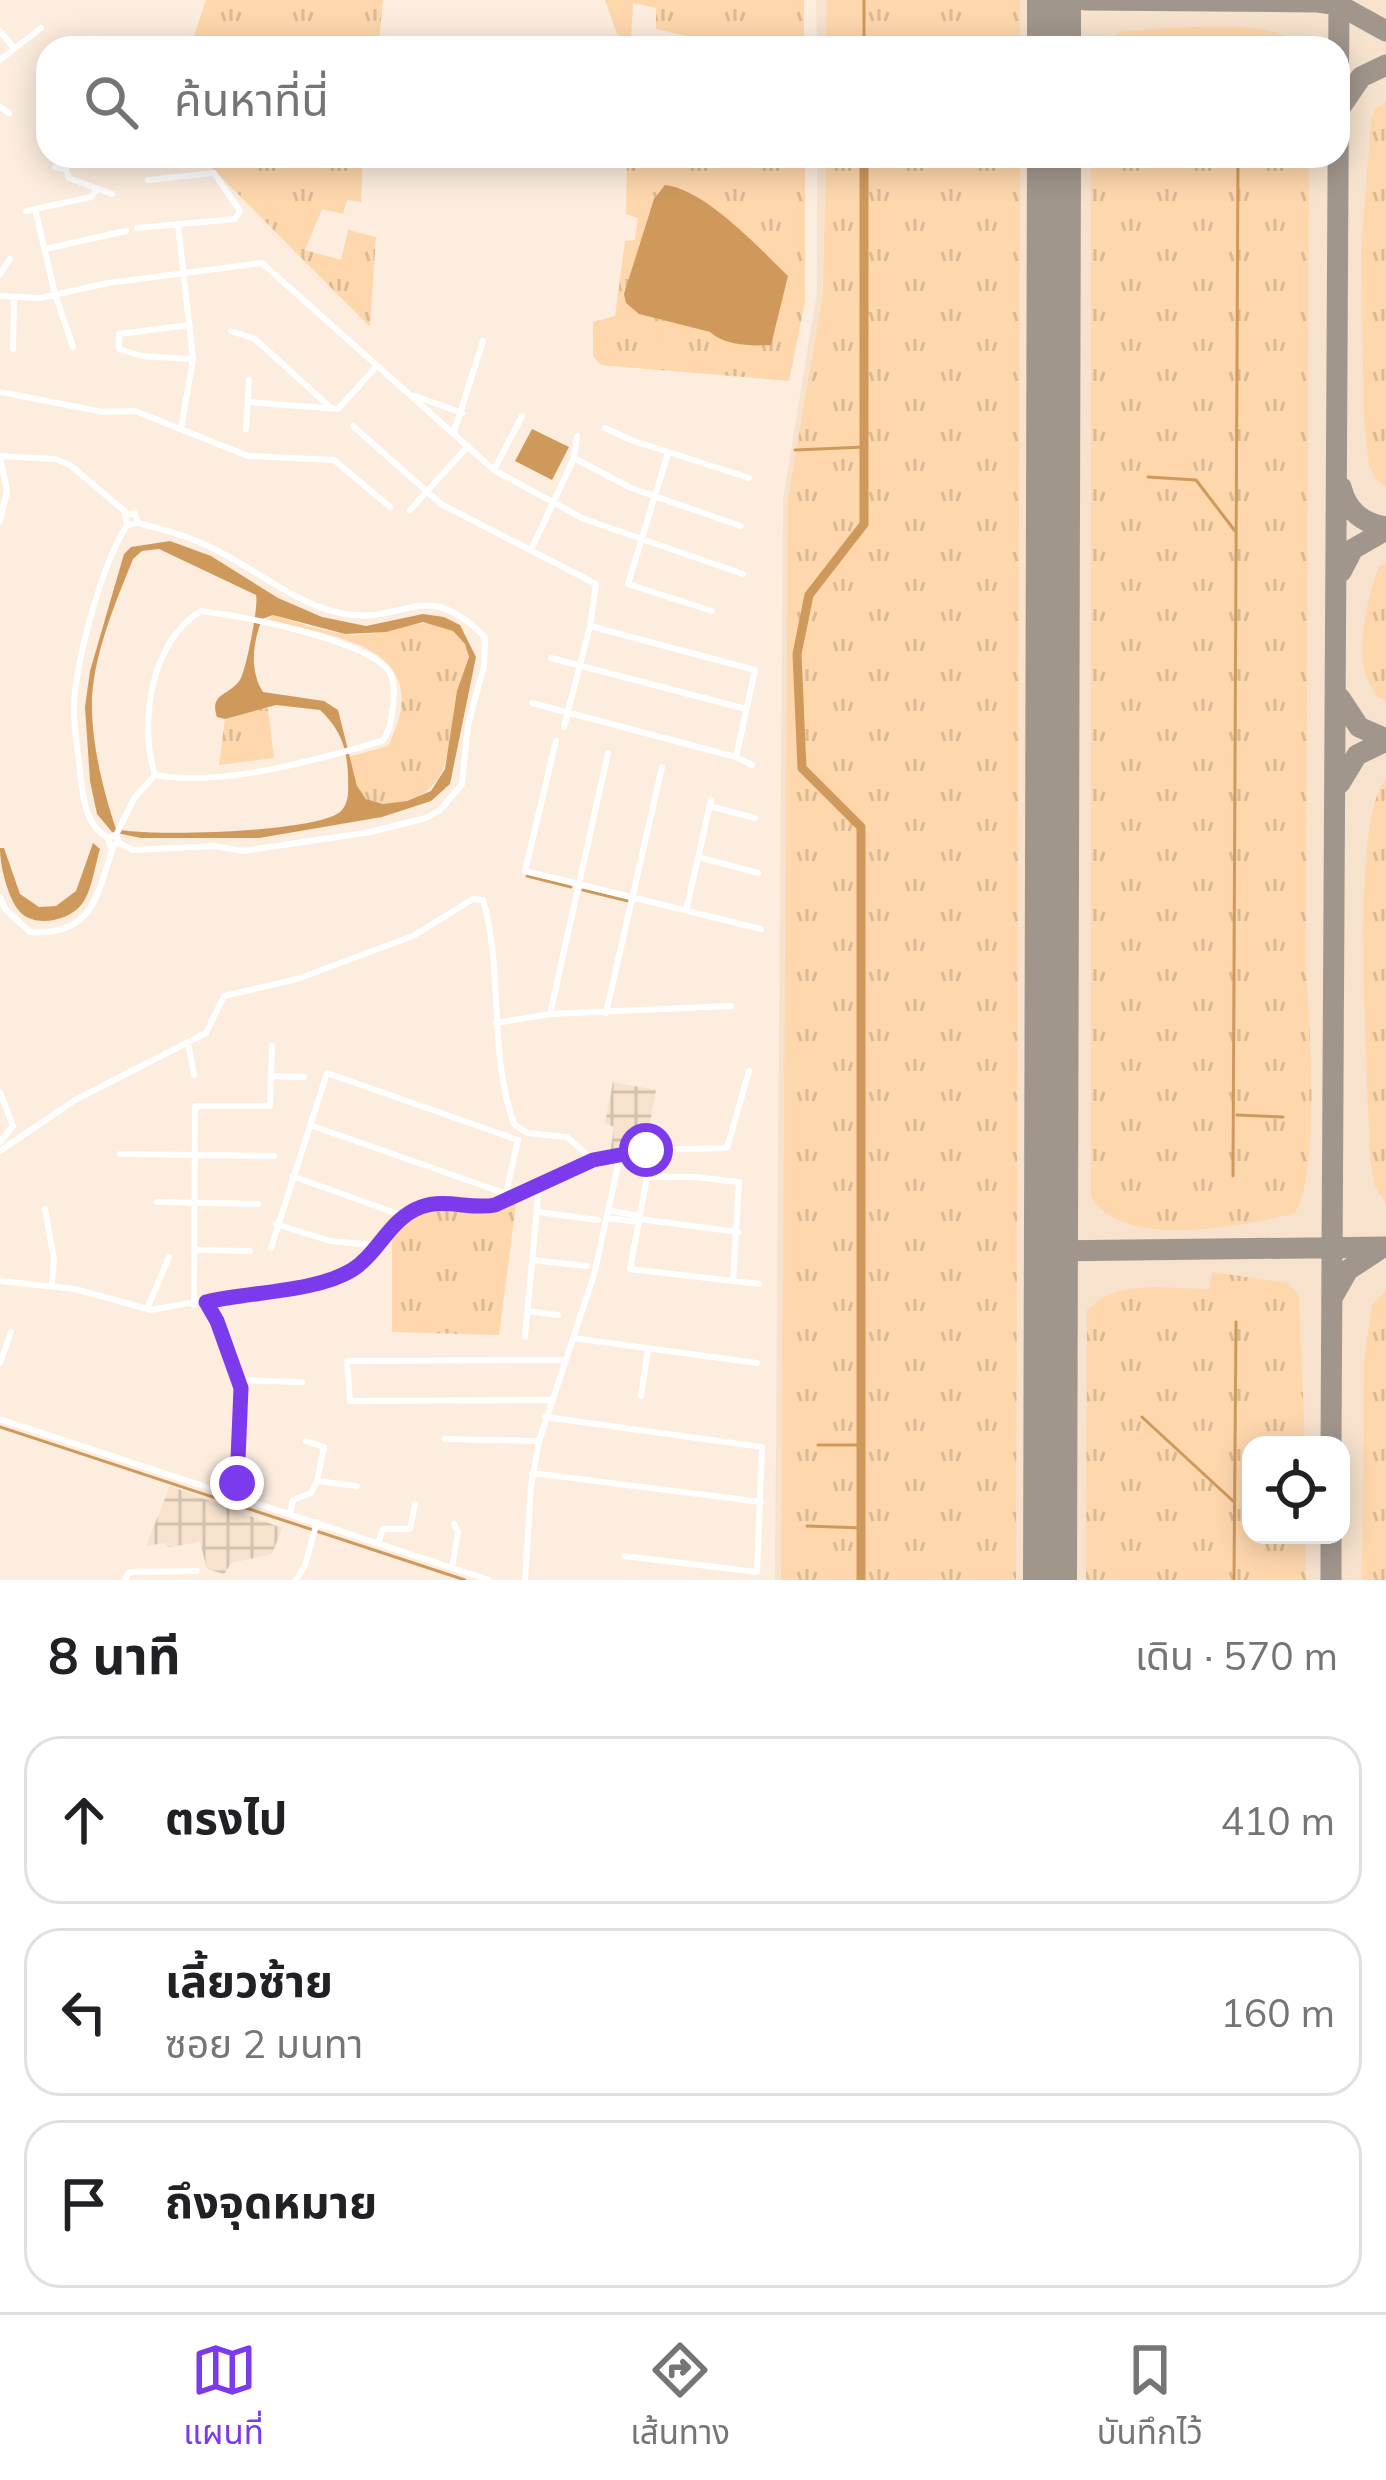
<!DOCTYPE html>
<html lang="th">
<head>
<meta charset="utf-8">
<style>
	body { margin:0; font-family:Mulish,"Noto Sans Thai",sans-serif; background:#f6f6f6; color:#202124 }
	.controls { position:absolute; right:36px; bottom:36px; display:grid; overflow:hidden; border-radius:24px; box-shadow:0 6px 30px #0003 }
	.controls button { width:108px; height:108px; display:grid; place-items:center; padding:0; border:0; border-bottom:3px solid #e0e0e0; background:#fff; color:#202124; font:60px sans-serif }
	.stop { position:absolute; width:36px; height:36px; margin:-27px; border:9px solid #7c3aed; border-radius:50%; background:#fff }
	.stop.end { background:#7c3aed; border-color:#fff; box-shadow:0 3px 12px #0008 }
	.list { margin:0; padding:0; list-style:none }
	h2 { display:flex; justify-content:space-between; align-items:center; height:156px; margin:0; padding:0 48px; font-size:51px }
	h2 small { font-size:39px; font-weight:400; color:#757577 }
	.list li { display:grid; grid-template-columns:78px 1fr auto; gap:36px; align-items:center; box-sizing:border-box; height:168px; margin:0 24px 24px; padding:0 24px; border:3px solid #e0e0e0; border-radius:36px }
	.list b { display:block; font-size:45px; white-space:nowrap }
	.list p { margin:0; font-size:39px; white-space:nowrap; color:#757577 }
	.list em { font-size:39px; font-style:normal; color:#757577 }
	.icon { flex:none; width:66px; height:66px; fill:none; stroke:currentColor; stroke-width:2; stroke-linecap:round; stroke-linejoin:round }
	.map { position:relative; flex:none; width:1386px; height:1580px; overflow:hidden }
	.search { position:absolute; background:#fff; box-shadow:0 6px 30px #0003; left:36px; right:36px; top:36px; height:132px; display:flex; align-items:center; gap:30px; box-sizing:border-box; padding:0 42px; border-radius:36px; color:#757577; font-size:45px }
	.sheet { height:732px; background:#fff }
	nav { display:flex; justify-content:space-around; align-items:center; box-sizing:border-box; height:168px; border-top:3px solid #e0e0e0; background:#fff; font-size:33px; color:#757577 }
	nav a { display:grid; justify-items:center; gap:6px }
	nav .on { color:#7c3aed }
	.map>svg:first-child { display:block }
</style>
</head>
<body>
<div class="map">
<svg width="1386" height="1580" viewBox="0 0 1386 1580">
	<defs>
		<pattern id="industrial-grid" width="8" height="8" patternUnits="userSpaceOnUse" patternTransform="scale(3)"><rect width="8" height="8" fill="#f6e2cd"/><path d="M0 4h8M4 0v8" fill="none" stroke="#d3c2b0"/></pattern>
		<pattern id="grass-tufts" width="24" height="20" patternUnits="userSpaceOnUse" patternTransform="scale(3)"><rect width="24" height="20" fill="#fed7ad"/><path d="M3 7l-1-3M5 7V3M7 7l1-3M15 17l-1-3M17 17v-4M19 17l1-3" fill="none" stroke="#dab995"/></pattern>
	</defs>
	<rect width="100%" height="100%" fill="#fcedde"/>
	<path fill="#f6e2cd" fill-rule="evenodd" d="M816,0H1386V1580H775L783,499L817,292V156H1338V48H817ZM1251,1445H1341V1535H1251Z"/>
	<path fill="url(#industrial-grid)" d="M613,1082L656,1090L649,1128L637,1131L635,1150L610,1155L614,1127L605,1123Z
		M170,1486L282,1528L272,1554L231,1563L224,1574L207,1569L200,1542L169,1547L164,1543L146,1546Z"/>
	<path fill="url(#grass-tufts)" fill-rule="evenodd" d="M206,0H383L379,41L348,40L346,48H190Z
		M605,0H804V48H686V36L656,29V8L633,3L631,42L617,34Z
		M827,0H1020V48H826Z
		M1162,28C1200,28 1275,18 1302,48H1100L1120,32Z
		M1386,102V487L1376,479L1369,465L1364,420L1361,251L1371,123L1375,109Z
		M200,156H363L361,202L347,200L343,214L322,209L305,250L341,260L348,230L376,237L370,327Z
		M627,156H805V301L789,381L601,365L593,356V322L615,316L625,241L635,240L638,218L626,214ZM665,185L710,332L639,314Z
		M826,156H1020L1016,1580H781L788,499L823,294Z
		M1091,156H1309L1306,966C1309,1021 1321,1168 1295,1213C1245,1226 1119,1251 1091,1196Z
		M1386,563V702C1346,679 1366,601 1379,567Z
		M273,615C298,623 328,634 354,635C386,636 422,611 453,631C460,636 467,645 468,654C470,667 459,684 456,698C448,741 454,791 401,802C390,804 375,806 366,798C353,789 356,769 348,757L388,746C438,647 340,638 269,620Z
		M261,706L268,709L274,758L219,765L225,719Z
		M1386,779V1203L1375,1187L1370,1159C1369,1091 1348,820 1386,779Z
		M516,1204L499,1335L392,1332V1237C422,1204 436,1211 475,1213C489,1214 503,1208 516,1204Z
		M1212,1272L1288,1283L1299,1295L1305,1445H1251V1535H1306V1580H1086L1087,1310C1118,1278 1168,1289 1209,1289Z
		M1386,1290V1580H1362L1364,1358L1372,1305Z"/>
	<path fill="#cf995c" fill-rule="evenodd" d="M665,185C706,190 758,247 788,276L771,345C752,346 725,346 710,332L639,314L626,303L624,294L654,199Z
		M532,429L569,447L552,480L515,461Z
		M170,541L211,556L278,598L322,617L366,626L423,614L444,617L460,625L476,657L450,784L431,801L382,817L259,838H141L112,832L97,814L90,781L85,707L90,671L124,554L131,547ZM159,549L256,595C259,605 246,671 240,680C229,696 209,693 217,717L225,719L276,705L320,710C340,729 347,747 348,775C348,788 350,800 342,810C324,833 145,837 116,829C104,793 93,750 92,711C90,662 115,604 133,559L142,551ZM273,615L345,634L386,632L423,622L453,631L465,644L469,657L457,691L445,769L431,791L407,801L383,804L366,799L357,786L338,710L324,701L263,692C249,670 253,642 262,619Z
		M93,843L100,849C95,865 92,891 82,904C69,921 35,928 20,912C8,899 0,866 0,848H4L20,894L39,907L56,906L76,891Z"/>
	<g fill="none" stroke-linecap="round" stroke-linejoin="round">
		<path stroke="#cf995c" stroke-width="3" d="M864,48V0
			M795,450L864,447
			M1148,477L1196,480L1235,531
			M527,876L571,887
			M583,890L628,901
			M1237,1115L1283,1117
			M1233,1176L1238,158
			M1142,1417L1233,1501
			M0,1427L465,1580
			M818,1445H863
			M807,1526L863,1528
			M1234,1580L1236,1322"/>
		<path stroke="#cf995c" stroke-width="9" d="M861,1580V827L802,768L797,654L809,595L864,524V156"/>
		<path stroke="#a1968c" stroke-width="21" d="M1085,0L1318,2L1339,5L1386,31
			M1342,105L1361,77L1386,65
			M1341,487C1347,511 1362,523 1386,527
			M1341,572L1353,549L1386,530
			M1340,698L1359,727L1386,739
			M1340,783L1357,755L1386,741
			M1050,1251L1386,1247
			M1332,1298L1348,1270L1380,1249
			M1331,1445L1339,0
			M1331,1535V1580"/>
		<path stroke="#a1968c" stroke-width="54" d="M1054,48V0
			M1050,1580L1054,156"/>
		<path stroke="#fff" stroke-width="6" d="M0,31L14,48
			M0,60L41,28
			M0,107L9,113
			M55,167L66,169L69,178L112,194
			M35,209L55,294L73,347
			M26,211L91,197L97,189
			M178,225L193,359L181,429
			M137,228L235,219L240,211L214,173L148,180
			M45,249L126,231
			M0,274L10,259
			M0,296L40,298L108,283L262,263L494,470L584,519L743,574
			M190,325L119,334V349L142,356L193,359
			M231,331L255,339L331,408
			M13,349L14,299
			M0,392L103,412L135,411L248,456L334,460L390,507
			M415,396L462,413
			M249,402L338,409L375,368
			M353,426L441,504L596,584L590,626L564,727
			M605,428L631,440L749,478
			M246,429L249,380
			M454,432L483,341
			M668,453L628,584L712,611
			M574,458L631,488L741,526
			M494,470L522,416
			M410,510L468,446
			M0,521L7,491L0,456L55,459L70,465L127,513
			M531,550L574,458L577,436
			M201,611C241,616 364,639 388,670C395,679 394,694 393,706C391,719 391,730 382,741C317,760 222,787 155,775C139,724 150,641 201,611Z
			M590,626L755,670L736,757
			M551,658L746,709
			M532,703L736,757L752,765
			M556,741L525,871L761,929
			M709,806L755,818
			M116,835L135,797L155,775
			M108,838C84,824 83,796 80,771C78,750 73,727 74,706C76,659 102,564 127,525
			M119,843L116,835L108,838L110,846L119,843L133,850L214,846L243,851L370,832L426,818L440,810L462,784L468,725L484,666L485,637C422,574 406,627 340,613C293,603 252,566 208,546C186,535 161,529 138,523L127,525L125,515L135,513L138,523
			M698,857L758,873
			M0,897L5,909L30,932C93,936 97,896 113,847
			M686,911L711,800
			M606,1013L662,767
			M550,1014L608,753
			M496,1023L550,1014L731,1006
			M188,1043L194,1075
			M272,1076L304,1077
			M0,1092L13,1126L0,1142
			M310,1125L504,1193
			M0,1151L75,1100L206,1033L224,996L297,979L413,936L473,899L483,900C504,973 488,1052 514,1124L527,1133L567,1137L593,1160
			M120,1154L274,1156
			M292,1176L404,1216
			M505,1197L518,1140
			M157,1202L258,1204
			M45,1209L54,1260L52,1285
			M608,1210L639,1216
			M538,1212L598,1220
			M607,1218L638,1222
			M640,1219L738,1232
			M276,1224L330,1241L375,1245
			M271,1248L327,1073L518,1140
			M195,1250L250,1251
			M533,1260L587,1266
			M0,1281L75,1289L151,1310L331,1277C371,1264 383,1222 420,1208C445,1198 470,1210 495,1205L593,1160L646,1150L727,1148L749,1071
			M733,1281L739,1182L695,1177H647L630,1269L759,1284
			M206,1302C220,1326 242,1376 243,1403C243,1434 227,1471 246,1498
			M194,1305L195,1106H270L272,1046
			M147,1309L169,1257
			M528,1311L558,1315
			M525,1337L539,1186
			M573,1338L757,1363
			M0,1363L11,1332
			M238,1380L302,1382
			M641,1396L648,1348
			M550,1400L350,1401L347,1361L565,1360
			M545,1417L762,1447L757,1572L624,1556
			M0,1419L489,1580
			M445,1439L539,1441
			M306,1441L324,1447L317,1481
			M532,1473L761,1502
			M290,1513L293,1500L311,1493L317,1481L357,1486
			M378,1543L383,1529H410L415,1504
			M452,1568L458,1532L454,1524
			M125,1580L129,1572L197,1571
			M296,1580L305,1565L317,1522
			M525,1580L531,1486L539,1441L594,1275L620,1156"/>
	</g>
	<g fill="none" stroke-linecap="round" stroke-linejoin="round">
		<path stroke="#7c3aed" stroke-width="15" d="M237,1483L241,1388L217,1321L206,1302C248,1292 316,1292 352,1270C378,1254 390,1218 421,1207C446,1198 471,1210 495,1205L593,1160L646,1150"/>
	</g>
</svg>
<div class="controls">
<button><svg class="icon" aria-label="locate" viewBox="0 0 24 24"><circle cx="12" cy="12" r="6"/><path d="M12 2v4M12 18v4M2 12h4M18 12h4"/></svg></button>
</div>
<div class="stop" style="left:646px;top:1150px"></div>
<div class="stop end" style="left:237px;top:1483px"></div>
<div class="search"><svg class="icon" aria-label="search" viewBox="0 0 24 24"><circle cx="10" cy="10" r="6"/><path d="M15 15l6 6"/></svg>ค้นหาที่นี่</div>
</div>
<section class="sheet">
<h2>8 นาที<small>เดิน · 570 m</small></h2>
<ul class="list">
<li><svg class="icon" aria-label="ahead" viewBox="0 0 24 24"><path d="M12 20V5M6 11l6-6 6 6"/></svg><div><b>ตรงไป</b></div><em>410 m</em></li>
<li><svg class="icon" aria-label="left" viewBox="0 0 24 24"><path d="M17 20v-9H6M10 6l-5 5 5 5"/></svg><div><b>เลี้ยวซ้าย</b><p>ซอย 2 มนทา</p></div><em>160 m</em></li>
<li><svg class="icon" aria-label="arrive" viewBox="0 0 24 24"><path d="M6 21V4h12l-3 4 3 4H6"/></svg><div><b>ถึงจุดหมาย</b></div></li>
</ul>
</section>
<nav>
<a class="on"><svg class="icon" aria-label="map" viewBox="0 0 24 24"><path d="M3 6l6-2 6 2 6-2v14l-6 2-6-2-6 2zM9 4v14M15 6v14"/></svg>แผนที่</a>
<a><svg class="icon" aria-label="directions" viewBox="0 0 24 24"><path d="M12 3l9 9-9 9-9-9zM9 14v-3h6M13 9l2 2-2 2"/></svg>เส้นทาง</a>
<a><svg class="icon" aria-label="saved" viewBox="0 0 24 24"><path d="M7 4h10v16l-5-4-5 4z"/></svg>บันทึกไว้</a>
</nav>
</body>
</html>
